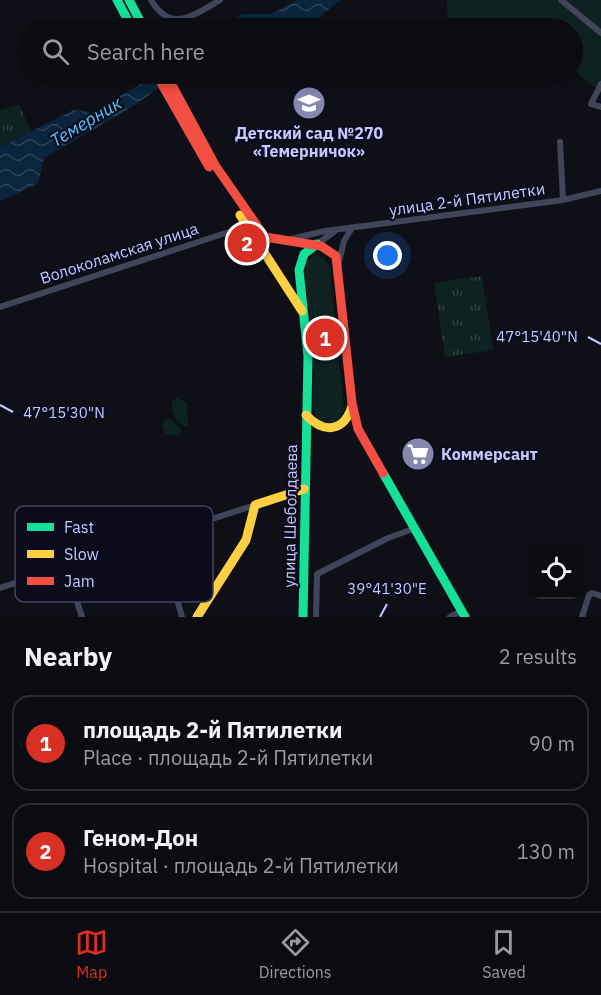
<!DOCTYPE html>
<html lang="en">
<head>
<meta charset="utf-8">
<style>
	body { margin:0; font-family:"IBM Plex Sans",sans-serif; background:#14141b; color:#f1f3f6 }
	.controls { position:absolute; right:18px; bottom:18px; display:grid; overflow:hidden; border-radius:12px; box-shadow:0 3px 9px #0003 }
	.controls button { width:54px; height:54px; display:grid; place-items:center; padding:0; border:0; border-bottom:2px solid #2b2b32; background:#0b0b12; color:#f1f3f6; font:30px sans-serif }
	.you { position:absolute; left:388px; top:256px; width:21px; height:21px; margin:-15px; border:4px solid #fff; border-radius:50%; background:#1a73e8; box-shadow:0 0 0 9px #1a73e833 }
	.badge { display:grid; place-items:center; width:39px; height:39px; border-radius:50%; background:#d93025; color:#fff; font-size:20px; font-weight:700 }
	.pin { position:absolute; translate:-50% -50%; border:3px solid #fff; box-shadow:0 2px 6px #0006 }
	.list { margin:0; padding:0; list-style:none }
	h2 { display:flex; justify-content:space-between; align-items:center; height:78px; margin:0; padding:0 24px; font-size:26px }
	h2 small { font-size:20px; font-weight:400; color:#9a9b9f }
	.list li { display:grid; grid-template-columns:39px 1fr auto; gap:18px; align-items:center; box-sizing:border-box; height:96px; margin:0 12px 12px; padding:0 12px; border:2px solid #2b2b32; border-radius:18px }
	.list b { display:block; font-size:22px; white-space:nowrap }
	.list p { margin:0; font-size:20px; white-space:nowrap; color:#9a9b9f }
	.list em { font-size:20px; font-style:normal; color:#9a9b9f }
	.icon { flex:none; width:33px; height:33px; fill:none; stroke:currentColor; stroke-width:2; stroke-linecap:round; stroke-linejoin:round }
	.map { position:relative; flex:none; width:601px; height:617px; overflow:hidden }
	.search { position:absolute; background:#0b0b12; box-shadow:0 3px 9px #0003; left:18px; right:18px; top:18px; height:66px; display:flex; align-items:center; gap:15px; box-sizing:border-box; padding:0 21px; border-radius:33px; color:#9a9b9f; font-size:22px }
	.sheet { height:294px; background:#0b0b12 }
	nav { display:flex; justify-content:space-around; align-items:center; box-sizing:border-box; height:84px; border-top:2px solid #2b2b32; background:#0b0b12; font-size:16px; color:#9a9b9f }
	nav a { display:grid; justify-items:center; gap:3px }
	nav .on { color:#d93025 }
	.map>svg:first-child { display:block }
</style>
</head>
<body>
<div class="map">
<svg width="601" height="617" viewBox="0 0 601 617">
	<defs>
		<pattern id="park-tufts" width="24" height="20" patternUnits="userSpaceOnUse" patternTransform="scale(1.5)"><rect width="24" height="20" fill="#0e2321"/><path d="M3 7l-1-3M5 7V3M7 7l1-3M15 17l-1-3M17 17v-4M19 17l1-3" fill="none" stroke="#304142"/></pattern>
		<pattern id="water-waves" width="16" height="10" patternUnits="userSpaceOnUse" patternTransform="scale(1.5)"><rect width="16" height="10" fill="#0a253d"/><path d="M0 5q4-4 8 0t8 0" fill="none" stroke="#2c435a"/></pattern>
	</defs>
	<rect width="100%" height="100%" fill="#0f0f18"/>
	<path fill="#0e2321" d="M447,0H601V93L573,69L572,28H448Z
		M316,255L324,258L330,267L344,410L339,420L330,424L317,419L313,408L314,348L304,271L308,260Z
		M177,398L187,403L188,427C177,425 171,413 172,402Z"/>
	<path fill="url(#park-tufts)" d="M19,105L31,131L0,147V110Z
		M482,276L493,350L445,357L434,283Z
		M170,418L182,430L175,436L166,434L162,427L164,421Z"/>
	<path fill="url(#water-waves)" d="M297,0H341L305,28H229L241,14H271Z
		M158,74H179L132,107L44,158L38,184L0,201V147L73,110L93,112Z"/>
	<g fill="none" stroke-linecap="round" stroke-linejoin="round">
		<path stroke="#424559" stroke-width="6" d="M151,0C171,34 194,15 220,0
			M561,0L601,33
			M601,84L591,104L601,107
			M560,142L563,200
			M291,239L325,231L563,200L601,191
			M317,244L334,232
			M339,262L344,241L352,228
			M0,307L247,226
			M159,535L182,617
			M66,567L82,617
			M0,588L255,505
			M316,617L317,574L388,538L413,529
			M450,617L461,611
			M582,617L589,595L592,593L601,596"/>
		<path stroke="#16e098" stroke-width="9" d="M117,0L132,28
			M129,0L144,28
			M383,473L465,617
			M303,617L308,356L299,270L304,254L317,244"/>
		<path stroke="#ffcf43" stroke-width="9" d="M240,215L302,311
			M306,415C324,434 344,432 352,406
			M197,617L246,540L255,505L304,489"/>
		<path stroke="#f24e42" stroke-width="9" d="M156,74L209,167
			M166,74L215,165L265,237L321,246L336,256L352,403L358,429L383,473"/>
	</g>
	<path fill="none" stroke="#c6c7ff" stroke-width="2" d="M588,337L601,344M0,405L13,412M380,617L387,604"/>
	<defs>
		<g id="school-disc" transform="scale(1.725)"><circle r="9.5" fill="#8687ae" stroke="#0b0b1c"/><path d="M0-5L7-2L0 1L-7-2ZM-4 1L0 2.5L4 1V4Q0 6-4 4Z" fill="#fff"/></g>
		<g id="supermarket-disc" transform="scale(1.725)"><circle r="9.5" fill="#8687ae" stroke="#0b0b1c"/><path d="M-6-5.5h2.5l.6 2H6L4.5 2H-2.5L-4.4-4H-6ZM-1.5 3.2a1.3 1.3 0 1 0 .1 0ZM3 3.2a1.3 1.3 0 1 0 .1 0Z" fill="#fff"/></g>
	</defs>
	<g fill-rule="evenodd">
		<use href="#school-disc" x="309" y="103"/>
		<use href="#supermarket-disc" x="418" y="454"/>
	</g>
	<g text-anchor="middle" stroke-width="4.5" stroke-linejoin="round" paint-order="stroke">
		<g font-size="16" font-weight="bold" fill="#c6c7ff" stroke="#0b0b1c">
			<text x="309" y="139">Детский сад №270<tspan x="309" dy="18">«Темерничок»</tspan></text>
			<text x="441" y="460" text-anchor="start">Коммерсант</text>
		</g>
		<g font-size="16" fill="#c6c7ff" stroke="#0b0b1c">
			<text transform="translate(467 199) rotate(-8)" y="6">улица 2-й Пятилетки</text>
			<text transform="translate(119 253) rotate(-18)" y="6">Волоколамская улица</text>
			<text transform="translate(290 516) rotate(-89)" y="6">улица Шеболдаева</text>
		</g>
		<g font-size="18" font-style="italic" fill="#54c7ff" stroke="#0b0b1c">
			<text transform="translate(86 122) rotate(-31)" y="6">Темерник</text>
		</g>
	</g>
	<rect x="15" y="506" width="198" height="96" rx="9" fill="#0b0b1c" stroke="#434360" stroke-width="1.5"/>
	<rect x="27" y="523" width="27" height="8" fill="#16e098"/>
	<rect x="27" y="550" width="27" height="8" fill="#ffcf43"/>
	<rect x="27" y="577" width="27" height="8" fill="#f24e42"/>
	<g font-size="16" fill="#c6c7ff">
		<text x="64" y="533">Fast</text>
		<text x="64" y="560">Slow</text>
		<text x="64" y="587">Jam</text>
	</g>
	<g font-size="15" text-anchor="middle" fill="#c6c7ff" stroke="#0b0b1c" stroke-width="4.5" stroke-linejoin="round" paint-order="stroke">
		<text x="537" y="342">47°15'40"N</text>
		<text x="64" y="418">47°15'30"N</text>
		<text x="387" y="594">39°41'30"E</text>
	</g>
</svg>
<div class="controls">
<button><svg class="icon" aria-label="locate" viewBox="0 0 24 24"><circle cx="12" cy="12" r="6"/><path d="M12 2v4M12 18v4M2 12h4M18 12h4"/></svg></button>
</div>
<div class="you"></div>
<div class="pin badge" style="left:325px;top:338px">1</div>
<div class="pin badge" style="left:247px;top:243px">2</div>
<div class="search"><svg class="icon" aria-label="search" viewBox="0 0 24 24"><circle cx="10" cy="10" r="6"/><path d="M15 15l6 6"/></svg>Search here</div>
</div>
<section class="sheet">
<h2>Nearby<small>2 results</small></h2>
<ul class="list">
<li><span class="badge">1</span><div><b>площадь 2-й Пятилетки</b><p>Place · площадь 2-й Пятилетки</p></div><em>90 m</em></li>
<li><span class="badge">2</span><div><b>Геном-Дон</b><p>Hospital · площадь 2-й Пятилетки</p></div><em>130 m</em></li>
</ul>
</section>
<nav>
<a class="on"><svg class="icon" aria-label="map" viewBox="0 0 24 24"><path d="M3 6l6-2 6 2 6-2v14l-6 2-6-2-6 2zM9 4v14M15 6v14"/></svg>Map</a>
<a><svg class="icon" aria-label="directions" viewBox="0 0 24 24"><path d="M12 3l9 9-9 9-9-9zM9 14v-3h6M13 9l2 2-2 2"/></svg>Directions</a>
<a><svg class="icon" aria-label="saved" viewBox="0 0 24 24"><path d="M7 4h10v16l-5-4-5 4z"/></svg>Saved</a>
</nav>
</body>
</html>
